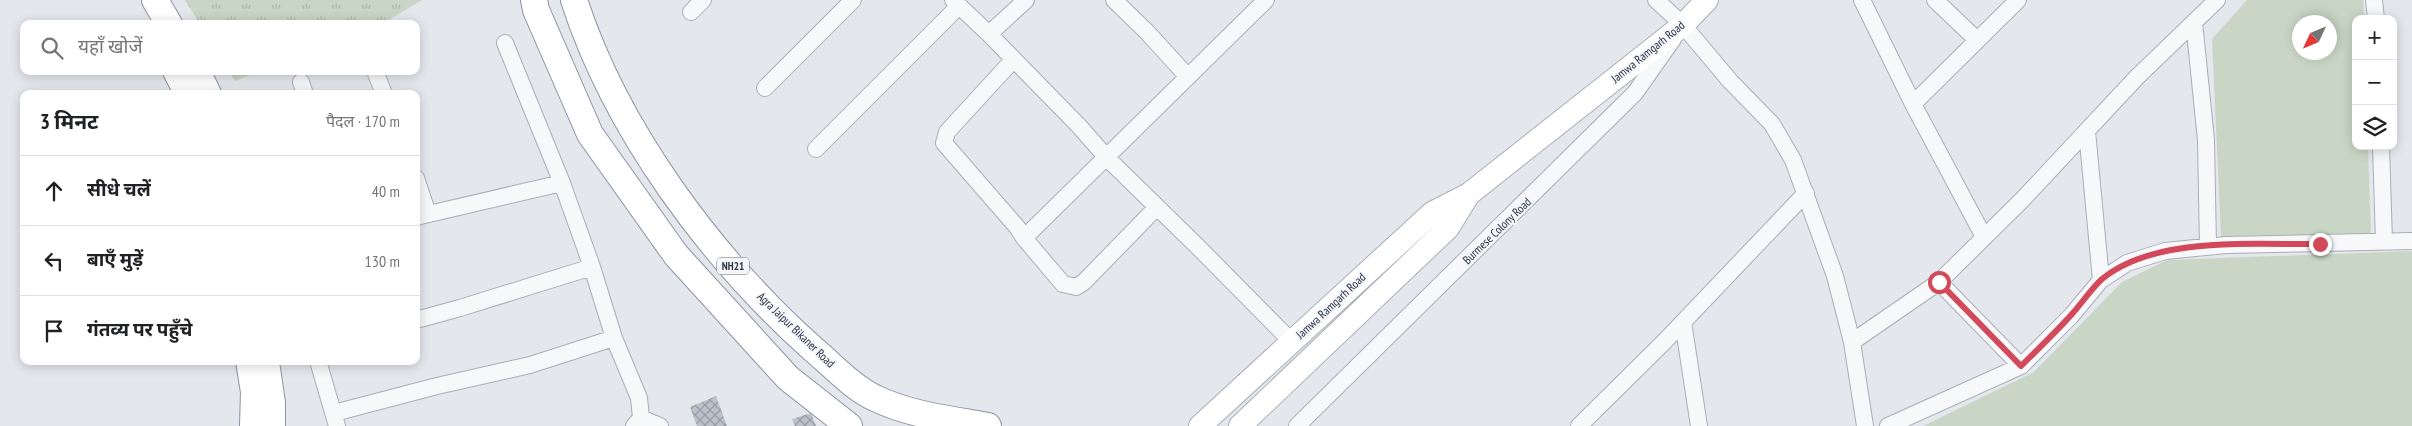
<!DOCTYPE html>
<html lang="hi">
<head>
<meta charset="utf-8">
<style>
	body { margin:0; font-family:"PT Sans Narrow","Noto Sans Devanagari",sans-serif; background:#f2f2f2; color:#202124 }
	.controls { position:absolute; right:15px; top:15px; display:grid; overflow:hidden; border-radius:10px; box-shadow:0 2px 12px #0003 }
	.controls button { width:45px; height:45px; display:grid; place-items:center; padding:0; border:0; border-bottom:1px solid #e0e0e0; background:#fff; color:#202124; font:25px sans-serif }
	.compass { position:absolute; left:2292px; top:15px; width:45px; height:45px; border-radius:50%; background:#fff; box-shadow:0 2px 12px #0003; rotate:226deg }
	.stop { position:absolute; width:15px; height:15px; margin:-11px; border:4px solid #d1495b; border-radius:50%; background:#fff }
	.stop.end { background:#d1495b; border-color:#fff; box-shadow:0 1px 5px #0008 }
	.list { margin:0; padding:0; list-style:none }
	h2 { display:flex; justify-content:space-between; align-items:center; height:65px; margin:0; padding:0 20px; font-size:21px }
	h2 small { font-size:16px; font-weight:400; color:#757577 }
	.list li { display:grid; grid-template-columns:32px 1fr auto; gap:15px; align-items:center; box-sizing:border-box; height:70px; padding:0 20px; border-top:1px solid #e0e0e0 }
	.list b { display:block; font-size:19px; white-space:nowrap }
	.list em { font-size:16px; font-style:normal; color:#757577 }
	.icon { flex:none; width:28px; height:28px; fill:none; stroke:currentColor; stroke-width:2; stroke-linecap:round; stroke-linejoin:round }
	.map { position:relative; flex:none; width:2412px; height:426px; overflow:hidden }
	.search { position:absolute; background:#fff; box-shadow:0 2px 12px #0003; left:20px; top:20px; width:400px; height:55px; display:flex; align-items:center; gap:12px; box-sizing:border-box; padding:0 18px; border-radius:10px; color:#757577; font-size:19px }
	.panel { position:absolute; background:#fff; box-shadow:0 2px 12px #0003; left:20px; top:90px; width:400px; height:275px; border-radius:10px }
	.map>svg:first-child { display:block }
</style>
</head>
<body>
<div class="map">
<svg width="2412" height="426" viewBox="0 0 2412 426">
	<defs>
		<pattern id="grass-tufts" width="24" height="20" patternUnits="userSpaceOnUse" patternTransform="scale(1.25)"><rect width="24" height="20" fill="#c9d6c5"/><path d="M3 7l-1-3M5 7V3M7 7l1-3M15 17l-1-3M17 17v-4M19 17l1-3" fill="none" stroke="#adb8ab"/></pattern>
		<pattern id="building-cross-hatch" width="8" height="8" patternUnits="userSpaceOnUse" patternTransform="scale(1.25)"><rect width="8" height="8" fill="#bbc0ca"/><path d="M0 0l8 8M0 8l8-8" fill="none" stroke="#989da6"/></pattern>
	</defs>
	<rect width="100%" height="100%" fill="#e4e7ec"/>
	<path fill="url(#grass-tufts)" d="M185,0H422L382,24H200Z
		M229,71H260L235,81Z"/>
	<path fill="#c9d6c5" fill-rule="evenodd" d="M2247,0H2363L2364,19H2356V146H2368L2371,234L2221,237L2212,39ZM2300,22H2330V52H2300Z
		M2412,251V426H1923L2034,372L2122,282L2167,260Z"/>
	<path fill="url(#building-cross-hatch)" d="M716,396L727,426H697L690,407Z
		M811,413L816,426H795L792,419Z"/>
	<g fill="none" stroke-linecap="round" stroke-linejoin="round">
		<g stroke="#a9aeb7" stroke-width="18">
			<path id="minor" d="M953,0L989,34L1079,126L1107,158L1199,248L1292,342
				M1114,0L1147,32L1188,77
				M1656,0L1683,25L1730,81L1772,124L1793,160L1835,276L1852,342L1865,426
				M1862,0L1913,104L1984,237
				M1935,0L1977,40
				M2374,0L2376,19
				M691,12L703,0
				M2194,22L2206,140L2208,247
				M989,34L1026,0
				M505,43L562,183L592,267L614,338L639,398L641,418L634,426
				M1013,60L947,132L944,143L1017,227L1024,238L1266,0
				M375,71L384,94
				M301,82L305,94
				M765,88L853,0
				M1913,104L2018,0
				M2087,131L2101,280
				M2381,146L2384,242
				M816,149L959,6
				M416,178L428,214
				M416,217L562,183
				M1024,238L1063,284L1076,287L1084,282L1157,207
				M1939,282L2021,366
				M416,320L460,308L592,267
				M1683,322L1699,426
				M1852,342L1939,282L2022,200L2137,77L2217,0
				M318,361L337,426
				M334,413L437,386L530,365L614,338
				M641,418L660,426
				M1297,426L1635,93L1673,39
				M1579,426L1664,342L1806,193
				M1888,426L2021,366L2071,316L2101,280L2127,263L2165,251L2226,245L2412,241"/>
		</g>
		<g stroke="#a9aeb7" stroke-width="24">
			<path id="secondary" d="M1200,426L1432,213L1469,194L1683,25L1707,0
				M1240,426L1448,228L1469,194"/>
		</g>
		<g stroke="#8b94a3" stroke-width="28">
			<path id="trunk" d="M155,0L169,24
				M534,0L536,10L590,134L676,255L788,378L849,426
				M574,0C616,130 711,258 813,349C831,364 853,388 875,398C910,415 950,419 988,426
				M176,71L188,94
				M197,71L208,94
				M249,361L254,392L253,426
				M267,369L272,403V426"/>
		</g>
		<use href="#minor" stroke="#f7f8fa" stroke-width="16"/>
		<use href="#secondary" stroke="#fff" stroke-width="22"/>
		<use href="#trunk" stroke="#fff" stroke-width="26"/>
	</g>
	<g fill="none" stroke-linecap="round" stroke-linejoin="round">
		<path stroke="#d1495b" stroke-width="6" d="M1939,282L2021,366C2038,349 2056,332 2072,314C2082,303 2091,289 2102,279C2156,235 2254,245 2320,244"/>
	</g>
	<g text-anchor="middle" stroke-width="4" stroke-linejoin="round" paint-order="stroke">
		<rect fill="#f4f6f9" stroke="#676e7b" stroke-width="1" x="717" y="257.5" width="32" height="17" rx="4"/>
		<g font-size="11" font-weight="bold" fill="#2b3445">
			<text x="733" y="270">NH21</text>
		</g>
		<g font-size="12" fill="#2b3445" stroke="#f4f6f9">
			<text transform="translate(1648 52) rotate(-39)" y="4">Jamwa Ramgarh Road</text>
			<text transform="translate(1497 231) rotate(-44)" y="4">Burmese Colony Road</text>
			<text transform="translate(1331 306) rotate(-43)" y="4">Jamwa Ramgarh Road</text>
			<text transform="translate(796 330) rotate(44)" y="4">Agra Jaipur Bikaner Road</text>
		</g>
	</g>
</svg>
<div class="controls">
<button>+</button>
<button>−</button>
<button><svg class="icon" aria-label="layers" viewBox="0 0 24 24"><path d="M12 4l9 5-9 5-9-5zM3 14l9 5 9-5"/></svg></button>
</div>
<svg class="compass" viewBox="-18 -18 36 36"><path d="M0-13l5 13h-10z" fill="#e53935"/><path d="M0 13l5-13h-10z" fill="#757577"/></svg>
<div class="stop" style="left:1939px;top:282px"></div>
<div class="stop end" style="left:2320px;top:244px"></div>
<div class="search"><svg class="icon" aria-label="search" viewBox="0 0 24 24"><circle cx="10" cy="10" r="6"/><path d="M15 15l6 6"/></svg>यहाँ खोजें</div>
<section class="panel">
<h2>3 मिनट<small>पैदल · 170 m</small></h2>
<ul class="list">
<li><svg class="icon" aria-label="ahead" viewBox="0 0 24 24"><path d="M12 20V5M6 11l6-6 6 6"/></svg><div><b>सीधे चलें</b></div><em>40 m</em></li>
<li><svg class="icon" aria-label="left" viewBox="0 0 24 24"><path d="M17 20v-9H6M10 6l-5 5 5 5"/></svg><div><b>बाएँ मुड़ें</b></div><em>130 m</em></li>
<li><svg class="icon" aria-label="arrive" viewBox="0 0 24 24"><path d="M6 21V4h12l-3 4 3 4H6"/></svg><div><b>गंतव्य पर पहुँचे</b></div></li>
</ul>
</section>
</div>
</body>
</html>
